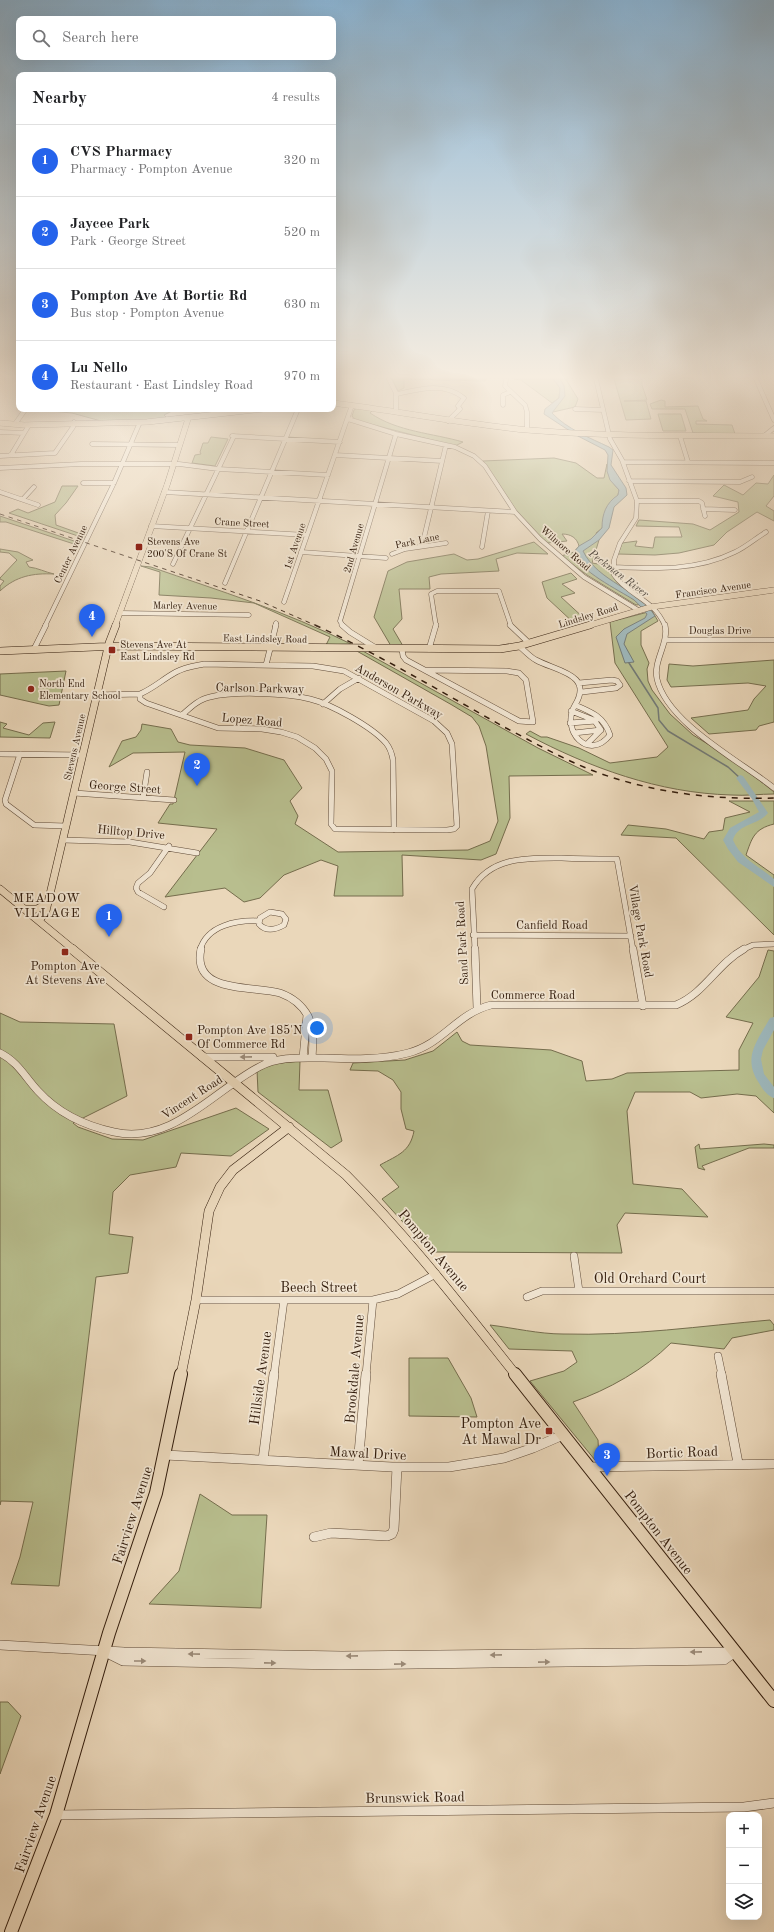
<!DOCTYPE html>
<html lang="en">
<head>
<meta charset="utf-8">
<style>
	body { margin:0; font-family:"Old Standard TT",serif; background:#f2f2f2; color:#202124 }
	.controls { position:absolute; right:12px; bottom:12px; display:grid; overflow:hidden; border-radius:8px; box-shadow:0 4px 16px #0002 }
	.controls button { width:36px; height:36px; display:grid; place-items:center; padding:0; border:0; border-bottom:1px solid #e0e0e0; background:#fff; color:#202124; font:20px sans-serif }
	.you { position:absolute; left:317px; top:1028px; width:14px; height:14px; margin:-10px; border:3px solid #fff; border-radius:50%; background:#1a73e8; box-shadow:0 0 0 6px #1a73e833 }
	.badge { display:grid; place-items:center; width:26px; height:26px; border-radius:50%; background:#2563eb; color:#fff; font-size:13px; font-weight:700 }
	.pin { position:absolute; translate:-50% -33px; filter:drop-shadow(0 1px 2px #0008) }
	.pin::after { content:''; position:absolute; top:21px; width:14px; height:12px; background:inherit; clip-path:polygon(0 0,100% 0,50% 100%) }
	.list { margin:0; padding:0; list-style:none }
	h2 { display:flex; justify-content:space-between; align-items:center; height:52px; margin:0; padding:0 16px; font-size:17px }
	h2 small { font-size:13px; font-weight:400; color:#757577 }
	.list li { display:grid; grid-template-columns:26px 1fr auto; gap:12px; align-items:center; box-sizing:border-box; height:72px; padding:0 16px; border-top:1px solid #e0e0e0 }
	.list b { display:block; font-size:15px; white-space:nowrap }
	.list p { margin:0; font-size:13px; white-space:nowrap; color:#757577 }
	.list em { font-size:13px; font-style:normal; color:#757577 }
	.icon { flex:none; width:22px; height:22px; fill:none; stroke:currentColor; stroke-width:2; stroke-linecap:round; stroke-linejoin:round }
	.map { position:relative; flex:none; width:774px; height:1932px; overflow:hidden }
	.search { position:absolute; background:#fff; box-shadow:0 4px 16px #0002; left:16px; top:16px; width:320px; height:44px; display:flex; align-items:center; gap:10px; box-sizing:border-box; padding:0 14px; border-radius:8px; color:#757577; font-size:15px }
	.panel { position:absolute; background:#fff; box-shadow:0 4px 16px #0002; left:16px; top:72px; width:320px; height:340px; border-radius:8px }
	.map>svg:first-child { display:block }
</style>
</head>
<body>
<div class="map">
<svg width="774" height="1932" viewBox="0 0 774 1932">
	<rect width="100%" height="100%" fill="#ead7ba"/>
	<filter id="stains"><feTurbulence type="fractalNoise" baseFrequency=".005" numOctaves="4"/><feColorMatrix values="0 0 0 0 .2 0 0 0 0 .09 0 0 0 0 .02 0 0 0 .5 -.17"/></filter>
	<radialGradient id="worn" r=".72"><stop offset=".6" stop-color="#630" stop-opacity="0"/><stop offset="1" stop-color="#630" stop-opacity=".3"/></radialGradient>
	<path fill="#b8be8e" stroke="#756d4d" d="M392,379H486L485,381L404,379V388L398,391Z
		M514,379H553L560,388L559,398L552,403L521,380Z
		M560,379H567V381L578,399L575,407L553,412L564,386Z
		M614,379H642V385L647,400L624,401H646L651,419L626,420Z
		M661,400L665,401V407L698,406L703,419L707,421H696V424L732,425L735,434L693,433L685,409H652L650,404Z
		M357,408L373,410L370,413C398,432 432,433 463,442L455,446L355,420L352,416L354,410Z
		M28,409H176L164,415L166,417L164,420L101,421L72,413Z
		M658,414H681L686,431H663Z
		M211,437L228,439L215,466L192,463L195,455L201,454L200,452L203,443H208Z
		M554,458L576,463L597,478H604L607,464C607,476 612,482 619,490L618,495L615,498L602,528L596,533L599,540L592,563L610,566C611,585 632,593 646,603L645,604L636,605L587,575L561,556L574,552L579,546C577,538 571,534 562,534L567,541L547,543L521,518L483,461Z
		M774,475V496L766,506L774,511V521L757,512L727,532L714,545L679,553L655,555L618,554L622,543L637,541L635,546L653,548L655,537H682L679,527L636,526L639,520L693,524L710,530L739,512L738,502L713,496L724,485L743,495L756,483L768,484Z
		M62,486H78L66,503L55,515L56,525L84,535V538L9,513L18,509L28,513L55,502Z
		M0,516L74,541V544L6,522H0Z
		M534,542L548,554L517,553L496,559L499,571L441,574L429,577L430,589H399L402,619L393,629L403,646H391L374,617L388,571L407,562L454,554L467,560L478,559Z
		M0,549L18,552L33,560L26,562L29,567C38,568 45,572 54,574C33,573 16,576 0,591V586L4,581L0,579V578L17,560L9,553L0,552Z
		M141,566L151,567C220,591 285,611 351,644L326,645L330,637L254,603L211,598L159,595L160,572Z
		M571,573L577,579L562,584L575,593L561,597L586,620L575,624L547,598L542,582Z
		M652,611L658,621L641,631V645L649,663L647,669L648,681L652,690L670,714L693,735L734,760L774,792V794C760,794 746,796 731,795C659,793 590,768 526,734L530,731L541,737H547L579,748L610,763L657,757L668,747L615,663L610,622Z
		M355,650H361L538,748L593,775L509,776L510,818L496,854L481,860L402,855L403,896H334L338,866L321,860L284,875L260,898L244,902L225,888L165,897L217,829L158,823L170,804H173L185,752L133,753L109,767L122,741L136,737L141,730L142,724L171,729L178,742L190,745L245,748L284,760L302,788L290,801L298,816L295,824L338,852L468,850L490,841L498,821L486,746L479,726L472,717L452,705Z
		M774,660V722L759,726L756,730L709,734L691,718L748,710L754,699L766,686L748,683L671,687L667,680L669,664L693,666Z
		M66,671L59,705L49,706L0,695V674Z
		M0,722L7,724L3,728L29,735L43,723L55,722L50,738L0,737Z
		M729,801H774V824C754,829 752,838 746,855L774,875V935L676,838L621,835L628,825L666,829L704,839L709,832L723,830L725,818L750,812Z
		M768,950L774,951V1113L756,1096L737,1094L701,1098L690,1092H635L627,1111L633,1184L682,1189L708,1217L625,1213L617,1225L622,1253L430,1252L382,1199L399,1187L380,1165C398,1155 410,1152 414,1131L406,1129L401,1109V1092L393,1080L378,1071L350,1070L353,1063L405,1060L433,1051L457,1032L462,1041L470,1045L551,1050L582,1061L586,1081L612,1079L627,1073L739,1070V1050L753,1023L726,1017L759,977Z
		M0,1013L20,1022L114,1024L127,1096L73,1123L78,1127L112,1139L143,1140L236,1108L269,1129L231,1156L181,1153L176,1167L130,1175L113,1192L109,1234L133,1237L128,1273L96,1277L59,1586L11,1584L20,1557L33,1502L1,1501L0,1505Z
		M300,1061L299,1090H328L342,1141L331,1148L258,1092L257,1070L271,1064Z
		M699,1144L700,1149L764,1144L774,1145V1148H749L702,1166L705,1170L698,1168L695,1147Z
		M770,1320L774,1325V1330L732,1338L724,1349L671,1343C645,1369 608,1390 573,1402L598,1440L599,1461L595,1460L530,1381L564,1371L577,1362L572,1351L509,1349L490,1325C514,1328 539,1334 563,1334C632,1336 701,1326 770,1320Z
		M409,1358H448L471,1398L477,1417L409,1416Z
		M200,1494L232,1515H267L261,1608L149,1604L179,1571Z
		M0,1702H8L21,1716L0,1774Z"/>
	<path fill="#9db7bb" stroke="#727975" d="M553,379H560L564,386L565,396L552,413C567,429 590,438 609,447L613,450L611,465L626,488L627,495L614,507L609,528L599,540L583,551C598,582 639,589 655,616L627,634L624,644L634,662L625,663L616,637L624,629L645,618L647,614C643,610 639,604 634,600C619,590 578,571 574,552L579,546L591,539L602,528C602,514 606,503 618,495L619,490L610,480L607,471L608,455L605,450L576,435L544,414L545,409L559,398L560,388Z"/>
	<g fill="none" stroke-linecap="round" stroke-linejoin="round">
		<path stroke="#727975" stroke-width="1.5" d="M629,663L658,708L659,720L668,731L728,767L740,778"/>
		<path fill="#9db7bb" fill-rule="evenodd" d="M740,775L743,776L768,813C758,826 738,823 733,840C741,859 759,866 774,879V887L738,862L728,849L723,840L730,828L759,812L752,799L736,778Z
			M774,1017V1030L763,1050L761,1059L764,1074L774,1087V1098C768,1096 762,1089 759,1083C742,1058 757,1041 770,1018Z"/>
		<g stroke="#604b38" stroke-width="5">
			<path id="minor-far3" d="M389,379L396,393V412
				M506,379L505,386L525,405L527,412V429
				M596,379L610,439L622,460L637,501L636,518L620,543L614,560V575C630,597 654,599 665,626
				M756,379L774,420
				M397,394C420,389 444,382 464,398L458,406L460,409L448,421
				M503,405V395L510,392
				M575,409L603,410
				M348,419L396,434L455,447L474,456L485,466L515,512L540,539L584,577L638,610
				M15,424L25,410
				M0,432L24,433
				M232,436L340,442
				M680,436L688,462
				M764,436L774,428
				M92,444L180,445
				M11,455L29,425
				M335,455L442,461
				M0,456L55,453L73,427L74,422
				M623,462L774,463
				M0,468L81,464H179L218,469L328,475
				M629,481L740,482L752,477
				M83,483H114
				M0,492L38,505
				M164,492L515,512
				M23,499L34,487
				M637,501H699L702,503L705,516
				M703,509L735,510
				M151,526L307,535
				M422,546L446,445
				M482,547L488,511
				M301,552L386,558
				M392,554L405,549L446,543
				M173,564L234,436
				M614,567C655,569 697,571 735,552C746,547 756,538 766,532
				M225,583L298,409
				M284,602L352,405
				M120,613L249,615
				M45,626L114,483L140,422
				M275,626L276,623
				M343,626L340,621L396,434
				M436,626L431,594L437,591H499L511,626"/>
		</g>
		<g stroke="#604b38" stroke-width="6">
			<path id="minor-far2" d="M342,625L350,632L376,648
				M510,625L529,643
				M665,625C669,644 653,660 657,679C667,723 740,761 774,788
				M666,640H774
				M519,646C525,651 530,657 536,660C556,671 594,674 575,705
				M34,649L46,625
				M402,649L403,656L406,660L519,721L533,722L526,680L519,673L507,671L425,670
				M429,649L436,625
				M204,664L313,666L344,671L434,721L447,733L452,744L457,826L454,829L447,830L335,829L331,824L332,771L326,759L315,748L297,737L281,732L262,729L218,728L146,703L140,699V694C154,688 163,679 176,672C185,667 194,666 204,664Z
				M266,665L276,625
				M579,683L612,680L617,681L620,685L616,688L582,692
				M97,695L140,694
				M323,704L340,689L359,678
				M575,705C592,712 604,717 610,735C589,762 560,731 575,705Z
				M571,711L594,720L601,730L587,744
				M182,715C190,708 199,699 210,697C234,691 286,693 310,699C331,704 372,727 386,743C390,748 392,754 393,760L394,830
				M570,723L596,721
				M574,733L601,730
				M0,754L83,755
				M20,754L5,800L6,804L34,825L66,826
				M74,793L174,800
				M143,798L147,772
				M63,840L130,842L197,853
				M164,907L138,892L136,888L138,883L150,873L169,846
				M270,912L282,914L286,919L284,925C275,930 266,932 259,924L260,918Z
				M473,935L631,936
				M200,950C207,925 237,920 259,921
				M475,950L472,889C491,856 528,858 562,858C580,859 599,859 617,859L633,950
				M742,950L753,945L774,944"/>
		</g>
		<g stroke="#604b38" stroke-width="8">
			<path id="minor-far1" d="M201,949C191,995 255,985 280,993C291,997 302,1005 308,1016C314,1029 313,1044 312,1058
				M475,949L477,1008
				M633,949L643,1006
				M0,1053C18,1062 25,1077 38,1091C58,1113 86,1126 114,1132C172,1145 213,1091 259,1067C279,1056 301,1058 324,1058C351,1059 381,1060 408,1053C443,1044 456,1014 491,1005H676C705,993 717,964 744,949
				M202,1057H273
				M303,1058L307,1015
				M574,1256L579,1291
				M527,1297L542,1291H774
				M196,1300H373L398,1294L436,1274
				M718,1356L722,1375
				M274,1375L284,1300
				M366,1375L373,1300"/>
		</g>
		<g stroke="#604b38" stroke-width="10">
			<path id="minor" d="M721,1374L738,1463
				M165,1455L392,1467H449L504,1458L533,1448L563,1435
				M263,1460L274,1374
				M358,1465L366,1374
				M590,1467L774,1464
				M314,1537L331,1533L387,1536L392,1534L394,1529L397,1467
				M0,1645L124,1652L342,1656L734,1652
				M105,1652L123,1661L341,1665L724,1660L735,1652
				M56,1815L744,1807L774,1803"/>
		</g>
		<g stroke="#321c0c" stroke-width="6">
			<path id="major-far3" d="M333,403C398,411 463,424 528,430C610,437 692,435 774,436
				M0,423L24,425L147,422L263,409
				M115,626L167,485L188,419
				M587,626L651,607L774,590"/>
		</g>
		<g stroke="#321c0c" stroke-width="8">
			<path id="major-far2" d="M0,651L118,646L500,649L519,646L590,625
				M0,889L74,950
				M23,909H37L48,903
				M39,921L46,911L109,643L116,625"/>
		</g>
		<g stroke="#321c0c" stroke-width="10">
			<path id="major-far1" d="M72,949L346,1175C408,1237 461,1306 516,1375
				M181,1375L196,1300L209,1211L220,1187L233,1170L289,1127"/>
		</g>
		<g stroke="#321c0c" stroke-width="14">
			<path id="major" d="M515,1374L774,1701
				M11,1932L56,1815L109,1633L156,1493L181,1374"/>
		</g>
		<use href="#minor-far3" stroke="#f1e5d2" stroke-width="4"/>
		<use href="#minor-far2" stroke="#f1e5d2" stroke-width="5"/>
		<use href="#minor-far1" stroke="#f1e5d2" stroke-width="7"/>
		<use href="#minor" stroke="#f1e5d2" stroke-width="9"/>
		<use href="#major-far3" stroke="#ead7ba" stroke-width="5.5"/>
		<use href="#major-far2" stroke="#ead7ba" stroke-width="7"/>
		<use href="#major-far1" stroke="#ead7ba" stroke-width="9"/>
		<use href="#major" stroke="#ead7ba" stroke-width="12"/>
		<path stroke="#321c0c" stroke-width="1" stroke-dasharray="4.5 4.5" stroke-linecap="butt" d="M0,514L260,601L317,626"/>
		<path stroke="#321c0c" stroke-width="1.5" stroke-dasharray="6 6" stroke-linecap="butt" d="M315,625C380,655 443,693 506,728C537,744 566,761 599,773C655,793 714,800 774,798"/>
	</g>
	<defs><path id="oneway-solid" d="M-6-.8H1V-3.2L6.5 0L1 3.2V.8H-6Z"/></defs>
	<g fill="#9b8b79">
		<use href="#oneway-solid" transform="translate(246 1057) rotate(179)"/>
		<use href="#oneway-solid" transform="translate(696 1652) rotate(179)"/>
		<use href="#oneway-solid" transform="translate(194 1654) rotate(-179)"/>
		<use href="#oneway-solid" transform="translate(496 1655) rotate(179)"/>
		<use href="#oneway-solid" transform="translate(352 1656) rotate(179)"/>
		<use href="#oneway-solid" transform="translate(140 1661)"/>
		<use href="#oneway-solid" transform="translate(544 1662) rotate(-1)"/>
		<use href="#oneway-solid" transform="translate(270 1663) rotate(1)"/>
		<use href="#oneway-solid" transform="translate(400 1664) rotate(-1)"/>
	</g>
	<linearGradient id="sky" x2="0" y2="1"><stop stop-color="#8ab5d6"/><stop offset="0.58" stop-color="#f6ede0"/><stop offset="1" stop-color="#f6ede0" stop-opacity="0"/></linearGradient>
	<rect width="774" height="649" fill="url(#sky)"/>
	<g fill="#8f2418" stroke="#f1e5d2" stroke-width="1.5">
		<rect x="135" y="543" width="8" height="8" rx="2"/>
		<rect x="108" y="646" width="8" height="8" rx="2"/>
		<circle cx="31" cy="689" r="4"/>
		<rect x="61" y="948" width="8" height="8" rx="2"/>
		<rect x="185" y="1033" width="8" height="8" rx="2"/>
		<rect x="545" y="1427" width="8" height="8" rx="2"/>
	</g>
	<g text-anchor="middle" stroke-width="3.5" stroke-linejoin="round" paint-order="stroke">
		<g font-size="10" fill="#321c0c" stroke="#f1e5d2">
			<text transform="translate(242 522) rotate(3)" y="4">Crane Street</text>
			<text transform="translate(417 540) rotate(-12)" y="4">Park Lane</text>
			<text transform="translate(294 546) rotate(-71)" y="4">1st Avenue</text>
			<text transform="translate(353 548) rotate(-74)" y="4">2nd Avenue</text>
			<text transform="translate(566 548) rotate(41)" y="4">Wilmore Road</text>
			<text transform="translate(70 554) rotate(-64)" y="4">Center Avenue</text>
			<text transform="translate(713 589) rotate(-8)" y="4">Francisco Avenue</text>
			<text transform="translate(185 605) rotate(1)" y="4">Marley Avenue</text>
			<text transform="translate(588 615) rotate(-17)" y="4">Lindsley Road</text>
			<text x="720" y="634">Douglas Drive</text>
			<text transform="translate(265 638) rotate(1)" y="4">East Lindsley Road</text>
			<text transform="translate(74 747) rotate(-77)" y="4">Stevens Avenue</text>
		</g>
		<g font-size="10" fill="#321c0c" stroke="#f1e5d2" text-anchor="start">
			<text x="147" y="545">Stevens Ave<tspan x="147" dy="12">200'S Of Crane St</tspan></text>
			<text x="120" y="648">Stevens Ave At<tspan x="120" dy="12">East Lindsley Rd</tspan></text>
			<text x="39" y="687">North End<tspan x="39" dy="12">Elementary School</tspan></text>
		</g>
		<g font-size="11" font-style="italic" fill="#524a41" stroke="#f1e5d2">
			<text transform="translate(619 573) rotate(37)" y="4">Peckman River</text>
		</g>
		<g font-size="12" fill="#321c0c" stroke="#f1e5d2">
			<text transform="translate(260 688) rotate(1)" y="4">Carlson Parkway</text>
			<text transform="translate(399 691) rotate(30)" y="4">Anderson Parkway</text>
			<text transform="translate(252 720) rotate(5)" y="4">Lopez Road</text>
			<text transform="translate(125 787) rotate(4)" y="4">George Street</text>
			<text transform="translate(131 832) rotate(5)" y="4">Hilltop Drive</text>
			<text x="552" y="929">Canfield Road</text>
			<text transform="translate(641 931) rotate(80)" y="4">Village Park Road</text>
			<text transform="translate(462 943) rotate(-93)" y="4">Sand Park Road</text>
			<text x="533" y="999">Commerce Road</text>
			<text transform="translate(192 1097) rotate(-33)" y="4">Vincent Road</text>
		</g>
		<g font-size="12" fill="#321c0c" stroke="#f1e5d2">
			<text x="65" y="970">Pompton Ave<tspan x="65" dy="14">At Stevens Ave</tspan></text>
			<text x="197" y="1034" text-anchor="start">Pompton Ave 185'N<tspan x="197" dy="14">Of Commerce Rd</tspan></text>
		</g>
		<g font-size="13" letter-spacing="1" fill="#321c0c" stroke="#f1e5d2">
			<text x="47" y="902">MEADOW<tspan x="47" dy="15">VILLAGE</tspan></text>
		</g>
		<g font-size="14" fill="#321c0c" stroke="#f1e5d2">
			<text transform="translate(434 1250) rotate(50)" y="5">Pompton Avenue</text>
			<text x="650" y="1283">Old Orchard Court</text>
			<text x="319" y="1292">Beech Street</text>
			<text transform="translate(354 1369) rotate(-85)" y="5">Brookdale Avenue</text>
			<text transform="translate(260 1378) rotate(-82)" y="5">Hillside Avenue</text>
			<text transform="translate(682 1452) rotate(-2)" y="5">Bortic Road</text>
			<text transform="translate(368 1453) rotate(3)" y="5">Mawal Drive</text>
			<text transform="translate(132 1515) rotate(-72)" y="5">Fairview Avenue</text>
			<text transform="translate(659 1532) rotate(52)" y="5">Pompton Avenue</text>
			<text transform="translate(415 1797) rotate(-1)" y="5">Brunswick Road</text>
			<text transform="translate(35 1824) rotate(-71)" y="5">Fairview Avenue</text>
		</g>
		<g font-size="14" fill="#321c0c" stroke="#f1e5d2" text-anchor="end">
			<text x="541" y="1428">Pompton Ave<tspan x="541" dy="16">At Mawal Dr</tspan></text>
		</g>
	</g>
	<rect width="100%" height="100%" filter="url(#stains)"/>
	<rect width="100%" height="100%" fill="url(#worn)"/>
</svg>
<div class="controls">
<button>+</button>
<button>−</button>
<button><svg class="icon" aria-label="layers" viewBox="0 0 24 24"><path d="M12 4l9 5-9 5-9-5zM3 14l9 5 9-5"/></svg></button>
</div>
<div class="you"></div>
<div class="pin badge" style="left:109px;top:937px">1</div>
<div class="pin badge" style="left:197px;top:786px">2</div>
<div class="pin badge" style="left:607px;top:1476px">3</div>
<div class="pin badge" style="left:92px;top:637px">4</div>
<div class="search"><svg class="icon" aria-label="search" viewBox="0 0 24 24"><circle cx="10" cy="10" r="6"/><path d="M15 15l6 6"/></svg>Search here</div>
<section class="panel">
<h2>Nearby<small>4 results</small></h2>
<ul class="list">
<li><span class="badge">1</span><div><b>CVS Pharmacy</b><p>Pharmacy · Pompton Avenue</p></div><em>320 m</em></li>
<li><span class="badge">2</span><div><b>Jaycee Park</b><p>Park · George Street</p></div><em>520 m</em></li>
<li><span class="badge">3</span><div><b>Pompton Ave At Bortic Rd</b><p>Bus stop · Pompton Avenue</p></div><em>630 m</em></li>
<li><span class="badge">4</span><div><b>Lu Nello</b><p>Restaurant · East Lindsley Road</p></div><em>970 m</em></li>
</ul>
</section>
</div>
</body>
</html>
